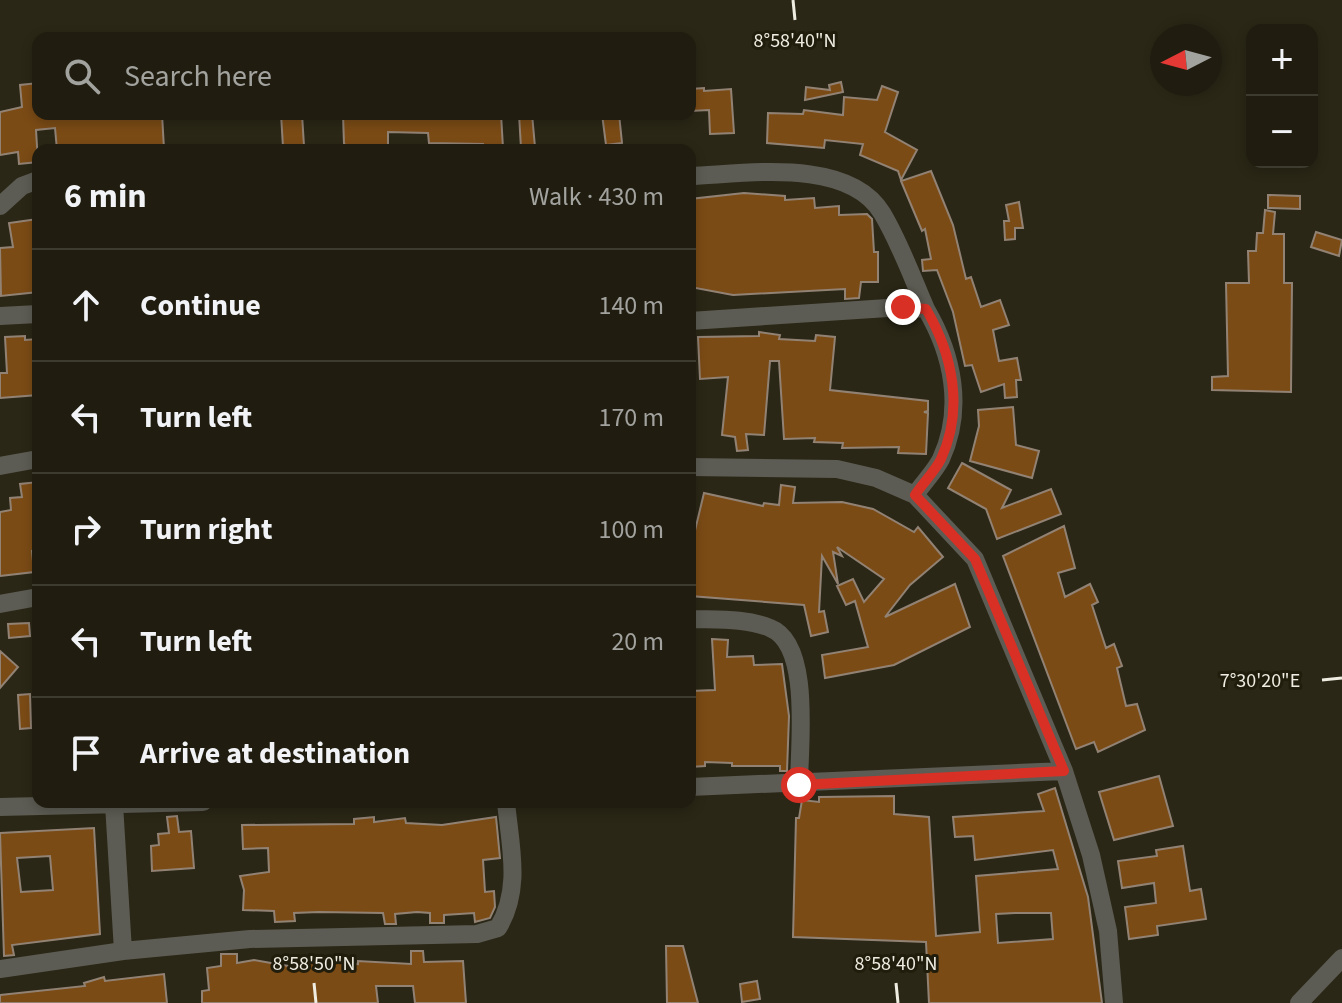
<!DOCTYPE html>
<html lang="en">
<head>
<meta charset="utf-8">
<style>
	body { margin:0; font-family:"Source Sans 3",sans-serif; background:#2d2a1e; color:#f1f3f6 }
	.controls { position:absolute; right:24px; top:24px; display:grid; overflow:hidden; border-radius:16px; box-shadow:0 4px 12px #0003 }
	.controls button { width:72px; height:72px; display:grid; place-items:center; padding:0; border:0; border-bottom:2px solid #3d3b30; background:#201d10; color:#f1f3f6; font:40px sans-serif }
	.compass { position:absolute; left:1150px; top:24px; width:72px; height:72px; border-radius:50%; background:#201d10; box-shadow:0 4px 12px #0003; rotate:264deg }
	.stop { position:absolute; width:24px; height:24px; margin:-18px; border:6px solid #d93025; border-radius:50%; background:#fff }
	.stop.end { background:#d93025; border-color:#fff; box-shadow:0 2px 8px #0008 }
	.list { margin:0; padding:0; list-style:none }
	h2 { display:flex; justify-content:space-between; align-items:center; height:104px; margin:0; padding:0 32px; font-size:34px }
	h2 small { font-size:26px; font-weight:400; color:#a2a29f }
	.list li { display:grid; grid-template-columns:52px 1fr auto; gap:24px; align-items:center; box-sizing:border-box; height:112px; padding:0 32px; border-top:2px solid #3d3b30 }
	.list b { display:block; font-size:30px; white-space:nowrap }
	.list em { font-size:26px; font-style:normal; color:#a2a29f }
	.icon { flex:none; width:44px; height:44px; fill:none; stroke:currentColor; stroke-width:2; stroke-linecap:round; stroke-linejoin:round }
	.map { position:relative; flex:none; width:1342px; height:1003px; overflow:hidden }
	.search { position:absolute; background:#201d10; box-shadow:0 4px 12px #0003; left:32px; top:32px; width:664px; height:88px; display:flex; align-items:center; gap:20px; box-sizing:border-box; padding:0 28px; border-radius:16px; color:#a2a29f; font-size:30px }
	.panel { position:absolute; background:#201d10; box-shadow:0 4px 12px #0003; left:32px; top:144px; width:664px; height:664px; border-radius:16px }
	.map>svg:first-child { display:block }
</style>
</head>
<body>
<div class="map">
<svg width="1342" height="1003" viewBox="0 0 1342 1003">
	<rect width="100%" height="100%" fill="#2a2716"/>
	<path fill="#7b4b15" stroke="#928274" stroke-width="2" fill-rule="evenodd" d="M841,82L843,92L805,100L806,87L830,90L829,85Z
		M38,83V114H162L164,149L146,150V145L57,150L55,128L36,130L38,162L19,164L18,152L0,155V112L22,107L20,85Z
		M882,86L898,92L885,132L917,150L901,180L898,171L860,155L863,144L825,140L824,148L767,143L768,113L803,114L804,110L843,115L844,97L877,100Z
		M704,88V91L731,89L734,133L710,134L709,110L690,111V89Z
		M281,114H302L304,146L283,147Z
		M343,114H501L503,148L483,150V144L429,143L428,133L388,132V147L348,146L344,144Z
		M519,114H532L535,147L521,148Z
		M602,114H619L622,143L606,145Z
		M931,171L953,225L966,279L971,277L981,307L1000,300L1009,325L993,330L999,361L1017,358L1021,380H1016L1017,397L1005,398L1004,384L981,392L972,365L965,366L953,312L937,270L923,271L922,260L931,259L925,229L922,231L901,181Z
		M744,193L785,196V200L814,198L815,208L839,206V215L867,214L872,219L874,252H878V282H861L859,298L845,299V289L733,295L690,287V199Z
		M1268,195L1300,196V209L1268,208Z
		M1019,202L1023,228H1015V239L1005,240L1004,221H1009L1006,205Z
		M1265,210L1275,212L1273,234H1284V283H1292L1291,392L1212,390V377L1228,376L1226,283H1249L1248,251H1256L1257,233H1263Z
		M38,219V292L1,296L0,248L13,247L9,223Z
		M1316,232L1342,240L1339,256L1311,247Z
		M759,332L780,335L779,339L815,341L816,335L835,337L830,390L928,401V411L924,412L928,413L926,454L898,453L899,447L842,448L843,443L814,442L815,438L784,439L779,361H770L764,435L746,434L748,450L737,451L735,437L722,435L728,377L700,379L698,337L759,336Z
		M25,336V340L38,339V395L0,398V373H7L5,337Z
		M1013,407L1016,445L1039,451L1032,478L970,461L979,426L978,410Z
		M962,463L1011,490L1002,508L1051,489L1061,514L997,539L986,509L948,488Z
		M38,482V535L34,537L36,551H32L34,572L0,576V512L11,510L10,498L22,497L20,484Z
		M781,485L795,487L793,503L842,502L873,509L914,532L918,527L943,557L910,585L885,617L955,584L970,627L894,665L825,678L822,655L868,647L855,601L846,605L837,586L853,579L864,602L884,579L837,547L842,556L833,552L838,584L822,556L819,612L824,611L828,632L811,636L804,605L690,596L692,543L704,493L763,506L764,503L779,505Z
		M1064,526L1075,568L1058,573L1065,597L1090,584L1098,602L1092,605L1106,648L1114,644L1122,666L1117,668L1126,706L1137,704L1145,730L1098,752L1094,742L1076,749L1003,556Z
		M29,623L30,636L9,638L8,624Z
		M712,639L728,640L727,657L753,656L754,665L782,664L789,716L787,771H780V766H732V763L705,762V766L690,767V691L715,690Z
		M0,651L18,667L0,688Z
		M30,694L31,728L20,729L18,695Z
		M1159,776L1173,826L1114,840L1099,792Z
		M1055,788L1088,897L1102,1003H929L926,942L793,937L796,818H799L802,800L819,802V797L894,796V814L929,817L936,936L980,932L976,876L1058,869L1053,850L975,860L973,836L955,837L953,817L1044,811L1038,794ZM1015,913H1051L1053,939L998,943L996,914Z
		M177,816L179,832L191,831L194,868L152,871L151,846L159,845L158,834L169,833L167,817Z
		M374,817V822L405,818L406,823L442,825L496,817L500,858L483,860L485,892L494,891L495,907L490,918L475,922L474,913L444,915V923H430V913L417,912L395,914L396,924H385L383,913L319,912L294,913L295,921L275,922L274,911L243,910L244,890L240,876L269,872L268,848L243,849L242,825L354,824V819Z
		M94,828L100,934L12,945L14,955L4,956L0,833ZM50,856L53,890L21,892L17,858Z
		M1183,846L1190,891L1201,889L1206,919L1157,926L1158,935L1129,939L1125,907L1156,903L1154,883L1122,888L1118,861L1157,856L1156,850Z
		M666,946H683L698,1003H667Z
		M411,951H423L424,962L463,961L466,1003H415L413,986H376L378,1003H202V991L209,990L207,968L221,966V954H237V963L254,960L294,967V959H316L358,964V961L411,964Z
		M164,974L167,1003H0V995L85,986L84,983L104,977L105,981Z
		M757,981L760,999L742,1002L740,984Z"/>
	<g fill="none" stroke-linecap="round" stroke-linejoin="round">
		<path stroke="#5d5c54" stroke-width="18" d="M690,176C745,174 848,157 882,213C900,243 912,277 926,309
			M0,206L22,186L38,180
			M0,316L38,314
			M690,321L903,307L926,309C953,355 964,409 941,459C935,471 923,483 915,495
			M0,466L38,459
			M690,467L837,469L876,478L915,495L975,559L1064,771L1091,855L1108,931L1114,1003
			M0,604L38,597
			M690,619C716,620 746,618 770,628C812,644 799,747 799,785
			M690,787L1064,771
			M114,804L123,951
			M0,807L203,802
			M0,969L123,951L250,939L477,934L498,928C522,889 510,845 506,802
			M1299,1003L1342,958"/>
	</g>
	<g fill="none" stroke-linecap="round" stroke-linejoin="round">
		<path stroke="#d93025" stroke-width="10" d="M799,785L1064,771L975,559L915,495C923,483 935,471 941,459C964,409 953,355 926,309L903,307"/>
	</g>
	<path fill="none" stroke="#efede2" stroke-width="3" d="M793,0L795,20M1322,680L1342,678M314,983L316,1003M896,983L898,1003"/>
	<g font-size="20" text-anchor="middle" fill="#efede2" stroke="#211d0c" stroke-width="6" stroke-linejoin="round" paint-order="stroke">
		<text x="795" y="47">8°58'40"N</text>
		<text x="1260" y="687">7°30'20"E</text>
		<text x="314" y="970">8°58'50"N</text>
		<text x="896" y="970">8°58'40"N</text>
	</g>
</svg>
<div class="controls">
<button>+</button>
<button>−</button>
</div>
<svg class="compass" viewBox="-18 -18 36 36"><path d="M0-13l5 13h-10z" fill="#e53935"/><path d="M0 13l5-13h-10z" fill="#a2a29f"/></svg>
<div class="stop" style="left:799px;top:785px"></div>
<div class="stop end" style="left:903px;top:307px"></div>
<div class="search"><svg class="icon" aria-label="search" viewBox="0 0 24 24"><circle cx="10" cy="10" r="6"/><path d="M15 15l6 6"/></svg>Search here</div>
<section class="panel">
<h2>6 min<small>Walk · 430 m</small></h2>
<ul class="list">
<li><svg class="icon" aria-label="ahead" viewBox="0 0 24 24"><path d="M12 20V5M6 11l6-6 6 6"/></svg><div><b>Continue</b></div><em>140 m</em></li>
<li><svg class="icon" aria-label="left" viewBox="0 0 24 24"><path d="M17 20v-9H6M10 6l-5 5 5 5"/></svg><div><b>Turn left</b></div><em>170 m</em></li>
<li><svg class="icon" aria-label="right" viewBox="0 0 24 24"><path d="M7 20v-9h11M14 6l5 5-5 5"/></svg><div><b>Turn right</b></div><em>100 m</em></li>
<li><svg class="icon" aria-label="left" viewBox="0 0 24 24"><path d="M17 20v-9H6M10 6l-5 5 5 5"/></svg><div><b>Turn left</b></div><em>20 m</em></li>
<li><svg class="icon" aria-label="arrive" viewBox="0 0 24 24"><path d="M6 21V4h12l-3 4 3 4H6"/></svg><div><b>Arrive at destination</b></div></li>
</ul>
</section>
</div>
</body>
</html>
